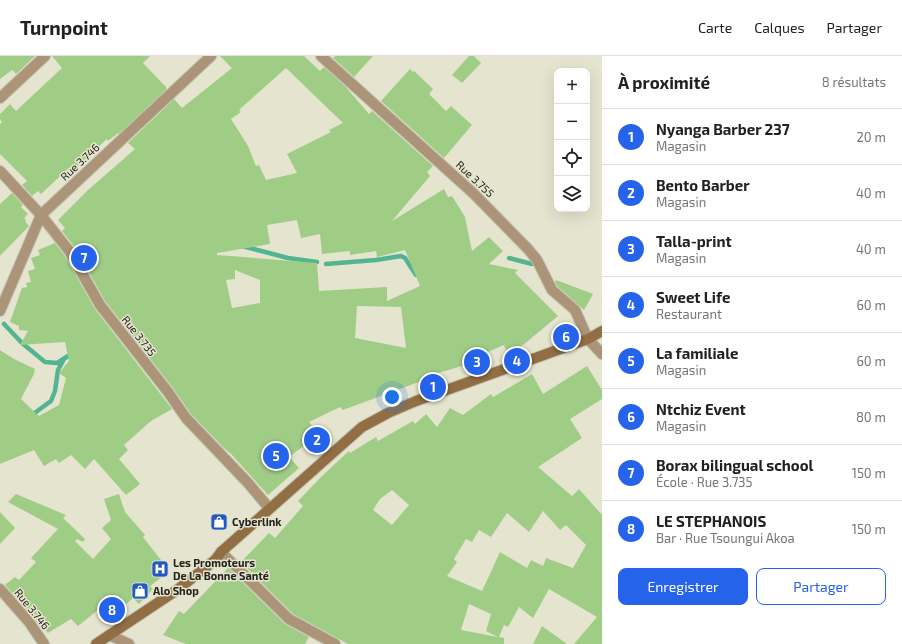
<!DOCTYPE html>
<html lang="fr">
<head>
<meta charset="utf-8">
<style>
	body { margin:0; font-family:"Exo 2",sans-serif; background:#f6f6f6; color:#202124 }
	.controls { position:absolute; right:12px; top:12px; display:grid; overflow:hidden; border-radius:8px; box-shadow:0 4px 16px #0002 }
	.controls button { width:36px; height:36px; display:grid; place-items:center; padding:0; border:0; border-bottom:1px solid #e0e0e0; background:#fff; color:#202124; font:20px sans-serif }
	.you { position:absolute; left:392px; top:341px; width:14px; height:14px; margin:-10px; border:3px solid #fff; border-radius:50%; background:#1a73e8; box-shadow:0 0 0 6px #1a73e833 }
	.badge { display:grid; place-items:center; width:26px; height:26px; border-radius:50%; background:#2563eb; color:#fff; font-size:13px; font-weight:700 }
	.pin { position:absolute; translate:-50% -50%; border:2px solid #fff; box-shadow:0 1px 4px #0006 }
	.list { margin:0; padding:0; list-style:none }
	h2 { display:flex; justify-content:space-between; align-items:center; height:52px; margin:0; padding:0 16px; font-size:17px }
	h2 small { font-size:13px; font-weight:400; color:#757577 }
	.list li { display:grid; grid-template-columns:26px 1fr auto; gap:12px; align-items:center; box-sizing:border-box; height:56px; padding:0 16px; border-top:1px solid #e0e0e0 }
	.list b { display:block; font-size:15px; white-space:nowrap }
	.list p { margin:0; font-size:13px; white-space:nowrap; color:#757577 }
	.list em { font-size:13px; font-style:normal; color:#757577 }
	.actions { display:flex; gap:8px; padding:12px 16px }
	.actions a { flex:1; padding:9px 0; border:1px solid #2563eb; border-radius:8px; text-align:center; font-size:14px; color:#2563eb }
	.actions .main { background:#2563eb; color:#fff }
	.icon { flex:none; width:22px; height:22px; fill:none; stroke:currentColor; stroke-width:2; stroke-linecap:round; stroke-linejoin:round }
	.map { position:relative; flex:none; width:602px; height:588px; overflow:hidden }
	header { display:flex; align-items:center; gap:24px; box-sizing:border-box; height:56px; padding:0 20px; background:#fff; border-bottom:1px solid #e0e0e0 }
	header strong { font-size:19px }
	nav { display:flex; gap:22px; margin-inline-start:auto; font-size:14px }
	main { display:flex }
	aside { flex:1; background:#fff }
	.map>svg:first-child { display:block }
</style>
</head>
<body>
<header>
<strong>Turnpoint</strong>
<nav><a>Carte</a><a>Calques</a><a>Partager</a></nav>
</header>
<main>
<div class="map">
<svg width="602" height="588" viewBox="0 0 602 588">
	<rect width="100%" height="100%" fill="#e5e4cf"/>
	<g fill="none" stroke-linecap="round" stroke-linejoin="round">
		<path stroke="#52b590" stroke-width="4.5" d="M242,190L288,202L317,206
			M509,202L532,208
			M326,208L376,204L401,200L405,202L416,219
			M4,268L22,287L45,306L57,307L73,297
			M36,356L51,345L55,335L58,314L64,303"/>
	</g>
	<path fill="#a0cd86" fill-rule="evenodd" d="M0,0H35L16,18L12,14L0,23Z
		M52,0H150L143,7L166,31V34L119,78L118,77L108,85L107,83L73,114L70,111L41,138L38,135L32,140L22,129L27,125L0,98V68L2,66L0,63V58L10,48L16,55L62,12Z
		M220,0H304L320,15L324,11L345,30L369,58L372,55L433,110L427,116L430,120L392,165L444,133L448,141L452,140L465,161L472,195L489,181L503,195L489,208L518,214L515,217L558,260L523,289L507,296L504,289L467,305L469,308L431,319L432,321L343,354L340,351L309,366L312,370L311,372L317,380L289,401L299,412L268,439L232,399L224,392L191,358L173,332L105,245L76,193L62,175L65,172L58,164L88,134L135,93L128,87L174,43L182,52L232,12ZM286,12L343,67L329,74L331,76L287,98L297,117L266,124L259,109L256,110L248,90L231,63L241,56L239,54ZM297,164L301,182L320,178L322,198L350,195V199L376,195L377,201L405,194L420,230L387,245V231L319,235L317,207L217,199V197L270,188L267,169ZM235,214L260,224V247L232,252L226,224L235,223ZM357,250L401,251L406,292L355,282Z
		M336,0H373L354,21L333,2Z
		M469,0H474L481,7L462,27L452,19Z
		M410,13L413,16L414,15L433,33L429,38L446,55L451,50L472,69L444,102L381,45Z
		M12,137L23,149L21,151L28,158L24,162L26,164L25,165L29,170L0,200V148Z
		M55,187L65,200L95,253L172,353L151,365L124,389L128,394L119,403L140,428L126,439L94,403L85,413L71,399L59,407L56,403L44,410L34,394L0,408V294L14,303L35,313L34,316H35L21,343L39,360L59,349L66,322L59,317L69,305L65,286L20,289L28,275L19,274V270L10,266L22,232L27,231L26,227L31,226L28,215L35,213L31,202L40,199L38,194Z
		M556,224L593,238L584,254L557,230L555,226Z
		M587,310L602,334V343L570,363L582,382L538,411L572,440L579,433L602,459V588H574L597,561L549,533L533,562L519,551L508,571L504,569L499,581L504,582V588H348L293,558L241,506L269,477L275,482L303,450L298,445L323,419L349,395L350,397L376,381L378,385L413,365L415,368L426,358L437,371L450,352L463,359L491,338L493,341L532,318L543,338ZM392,434L409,449L392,469L373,454L380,443ZM543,455L560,474L566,469L586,489L573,512L546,502L543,510L531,504L527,512L500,496L482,535L447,520L457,506L454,503L466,483L472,486L479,474L491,481L507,457L529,476ZM469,548L491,558L486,575L498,581L461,574Z
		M16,438L66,459L63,462L85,483L83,486L77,483L75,485L93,503L111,483L102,472L111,464L104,443L119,438L125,456L145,479L143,481L168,513L164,515L166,518L150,530L153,533L139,548L133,542L108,565L98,554L78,570L71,563L48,577L5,529L15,521L19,524L36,506L31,502L58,473L8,446Z
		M0,456L15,472L0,488Z
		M228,512L285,568L309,581L305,588H186L163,579L179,555L184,558Z
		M542,570L567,588H533Z"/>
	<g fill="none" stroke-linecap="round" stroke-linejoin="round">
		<g stroke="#c2c1af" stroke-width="12">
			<path id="minor" d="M321,0L473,137L528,193L537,204L552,234L575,254L588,283L602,298
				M0,42L45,0
				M0,115L41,159L70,196L100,249L168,336L186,362L248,427L269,452
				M0,255L41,159L211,0
				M221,496L289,563L335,588
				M0,533L29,566L44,588
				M109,579L129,588"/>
		</g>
		<g stroke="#c2c1af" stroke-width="12">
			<path id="secondary" d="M96,588L177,534L215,504L221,496L362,371L388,357L416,345L588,283L602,275"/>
		</g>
		<use href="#minor" stroke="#ac9478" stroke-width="10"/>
		<use href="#secondary" stroke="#916e43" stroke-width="10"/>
	</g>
	<defs>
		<g id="shop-square" transform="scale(0.9)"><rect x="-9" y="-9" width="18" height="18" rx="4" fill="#215ac7" stroke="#e5e4cf"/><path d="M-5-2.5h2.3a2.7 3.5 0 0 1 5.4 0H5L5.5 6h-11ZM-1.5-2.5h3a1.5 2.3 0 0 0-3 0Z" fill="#fff"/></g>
		<g id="hospital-square" transform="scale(0.9)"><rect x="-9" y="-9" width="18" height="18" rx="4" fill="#215ac7" stroke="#e5e4cf"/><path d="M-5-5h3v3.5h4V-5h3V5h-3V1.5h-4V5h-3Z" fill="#fff"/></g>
	</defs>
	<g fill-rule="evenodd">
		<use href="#shop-square" x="219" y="466"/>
		<use href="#hospital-square" x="160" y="513"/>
		<use href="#shop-square" x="140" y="535"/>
	</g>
	<g text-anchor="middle" stroke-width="3" stroke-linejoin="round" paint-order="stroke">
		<g font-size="11" fill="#23221b" stroke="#e5e4cf">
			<text transform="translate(80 106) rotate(-43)" y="4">Rue 3.746</text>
			<text transform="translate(475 123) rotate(43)" y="4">Rue 3.755</text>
			<text transform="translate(139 280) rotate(52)" y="4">Rue 3.735</text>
			<text transform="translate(32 553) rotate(51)" y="4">Rue 3.746</text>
		</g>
		<g font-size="11" font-weight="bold" fill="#23221b" stroke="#e5e4cf" text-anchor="start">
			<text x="232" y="470">Cyberlink</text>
			<text x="173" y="511">Les Promoteurs<tspan x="173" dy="13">De La Bonne Santé</tspan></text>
			<text x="153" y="539">Alo Shop</text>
		</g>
	</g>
</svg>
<div class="controls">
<button>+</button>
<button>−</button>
<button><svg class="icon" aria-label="locate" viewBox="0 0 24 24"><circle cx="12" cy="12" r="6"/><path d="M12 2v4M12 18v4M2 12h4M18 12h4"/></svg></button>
<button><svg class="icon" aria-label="layers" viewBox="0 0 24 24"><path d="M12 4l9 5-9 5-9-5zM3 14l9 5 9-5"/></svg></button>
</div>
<div class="you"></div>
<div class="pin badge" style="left:433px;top:331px">1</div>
<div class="pin badge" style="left:317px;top:384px">2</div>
<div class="pin badge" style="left:477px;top:306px">3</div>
<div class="pin badge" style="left:517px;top:305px">4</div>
<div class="pin badge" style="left:276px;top:400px">5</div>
<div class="pin badge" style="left:566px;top:281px">6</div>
<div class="pin badge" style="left:84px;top:202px">7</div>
<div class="pin badge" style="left:112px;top:554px">8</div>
</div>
<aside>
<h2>À proximité<small>8 résultats</small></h2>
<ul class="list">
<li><span class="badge">1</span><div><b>Nyanga Barber 237</b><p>Magasin</p></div><em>20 m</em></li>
<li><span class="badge">2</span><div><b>Bento Barber</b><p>Magasin</p></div><em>40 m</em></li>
<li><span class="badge">3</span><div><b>Talla-print</b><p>Magasin</p></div><em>40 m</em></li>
<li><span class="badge">4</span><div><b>Sweet Life</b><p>Restaurant</p></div><em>60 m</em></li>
<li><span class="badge">5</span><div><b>La familiale</b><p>Magasin</p></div><em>60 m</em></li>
<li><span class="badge">6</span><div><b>Ntchiz Event</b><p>Magasin</p></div><em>80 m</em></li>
<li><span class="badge">7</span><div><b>Borax bilingual school</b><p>École · Rue 3.735</p></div><em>150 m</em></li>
<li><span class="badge">8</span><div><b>LE STEPHANOIS</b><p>Bar · Rue Tsoungui Akoa</p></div><em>150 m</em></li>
</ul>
<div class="actions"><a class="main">Enregistrer</a><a>Partager</a></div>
</aside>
</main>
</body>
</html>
